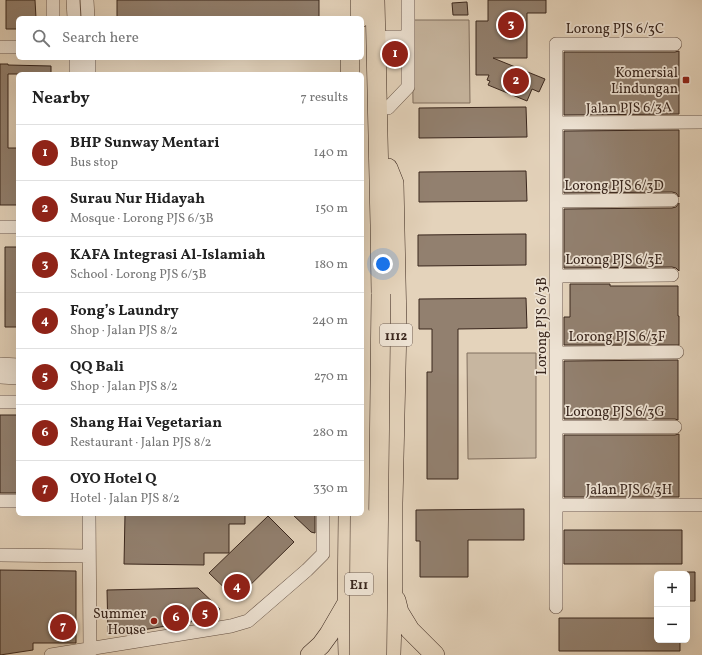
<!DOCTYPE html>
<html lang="en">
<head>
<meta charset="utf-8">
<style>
	body { margin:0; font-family:Vollkorn,serif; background:#f6f6f6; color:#222 }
	.controls { position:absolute; right:12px; bottom:12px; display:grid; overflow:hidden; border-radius:6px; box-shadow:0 4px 16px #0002 }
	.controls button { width:36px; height:36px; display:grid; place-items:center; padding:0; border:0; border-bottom:1px solid #e0e0e0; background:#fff; color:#222; font:20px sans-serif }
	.you { position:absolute; left:383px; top:264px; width:14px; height:14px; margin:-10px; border:3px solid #fff; border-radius:50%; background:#1a73e8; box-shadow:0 0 0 6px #1a73e833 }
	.badge { display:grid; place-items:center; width:26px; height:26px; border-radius:50%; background:#8f2418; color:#fff; font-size:13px; font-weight:700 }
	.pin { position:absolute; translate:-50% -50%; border:2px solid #fff; box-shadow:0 1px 4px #0006 }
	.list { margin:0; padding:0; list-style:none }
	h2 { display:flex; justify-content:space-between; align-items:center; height:52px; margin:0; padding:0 16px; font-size:17px }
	h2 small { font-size:13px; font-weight:400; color:#767676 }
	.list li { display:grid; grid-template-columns:26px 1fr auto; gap:12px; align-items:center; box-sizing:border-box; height:56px; padding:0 16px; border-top:1px solid #e0e0e0 }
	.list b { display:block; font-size:15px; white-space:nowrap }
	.list p { margin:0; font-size:13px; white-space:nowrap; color:#767676 }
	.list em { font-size:13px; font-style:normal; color:#767676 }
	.icon { flex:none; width:22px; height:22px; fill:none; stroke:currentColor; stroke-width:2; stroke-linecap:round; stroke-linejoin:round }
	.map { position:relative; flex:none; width:702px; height:655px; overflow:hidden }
	.search { position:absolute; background:#fff; box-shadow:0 4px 16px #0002; left:16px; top:16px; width:348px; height:44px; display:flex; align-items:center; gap:10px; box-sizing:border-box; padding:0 14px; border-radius:6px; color:#767676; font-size:15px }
	.panel { position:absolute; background:#fff; box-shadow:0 4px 16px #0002; left:16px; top:72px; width:348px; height:444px; border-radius:6px }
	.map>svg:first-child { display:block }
</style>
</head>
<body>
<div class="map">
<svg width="702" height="655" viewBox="0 0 702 655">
	<rect width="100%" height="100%" fill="#e4d3bb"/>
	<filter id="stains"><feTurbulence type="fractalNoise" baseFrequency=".005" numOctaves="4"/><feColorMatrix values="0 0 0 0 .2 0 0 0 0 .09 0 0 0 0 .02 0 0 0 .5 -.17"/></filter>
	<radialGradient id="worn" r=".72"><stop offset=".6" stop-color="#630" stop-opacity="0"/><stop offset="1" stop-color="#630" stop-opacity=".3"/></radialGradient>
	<path fill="#c7b6a0" stroke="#806e5e" d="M412,20H469L470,103H413Z
		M467,353H536V458L468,459Z"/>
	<path fill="#92806f" stroke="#39261d" d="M6,0H35L36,18H18V29H6Z
		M117,0H319V18H117Z
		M488,0H546V13H527V58H493L545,79L539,92L532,89L527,101L488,85L490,81L487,80L489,75H476V21H488Z
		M467,2L468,15H453L452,3Z
		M679,51V114L564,115V52H675Z
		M0,64H8V65L51,66V74H8V148H18V205H0Z
		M526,107L527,137L419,138V108Z
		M679,130V197L676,193L672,192L564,193V131Z
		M526,171L527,201L419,202V172Z
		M679,203V271L676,268L672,267L564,268V209L672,208L676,207Z
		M526,234V265L418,266V235Z
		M5,247H18V327H5Z
		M570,284H610V286H678V316H679V345H564V317H570Z
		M526,298L527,328L458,329V479H427V372H432V329H419V299Z
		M678,360V420L675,419H564V361Z
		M0,415H18V493H0Z
		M679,434V497H564V435H675Z
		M524,509V540H468V577H420V541H416V510Z
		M125,514H245V524H229V553H204V565L124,564Z
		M292,514H315V533L311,532Z
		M268,516L294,542L236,599L209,573Z
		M564,530H682V564H564Z
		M0,570L76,571V643H33V650L0,655Z
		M687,572H695V601H687Z
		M198,588L220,609L213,618L119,634H108L107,590Z
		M559,618H657V640H680V651H559Z"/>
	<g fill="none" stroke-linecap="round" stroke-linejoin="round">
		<g stroke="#645144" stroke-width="14">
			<path id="minor" d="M53,0V18
				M73,0L74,18
				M87,0L88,18
				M387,37H408
				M0,47H18
				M76,58V74
				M89,58V74
				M388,108L408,87V0
				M556,123L702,122
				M556,201L672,200
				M0,227H18
				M557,276L672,275
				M557,353L677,352
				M0,364L18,365
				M0,377L18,378
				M0,402H18
				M556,427H675
				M0,501H18
				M556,505H702
				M89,514L90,648V655
				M0,555L89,556
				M556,607V44H675
				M51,655L231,626L248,621L307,570L323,554V514"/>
		</g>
		<g stroke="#39261d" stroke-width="20">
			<path id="highway" d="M375,0L380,225L381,294
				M360,18V0
				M350,58V74
				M388,168L394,183L397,325L393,503V587L391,655
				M348,514L347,618L348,655
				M396,600L399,612L410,630L435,655
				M310,655L321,645L329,634L347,603"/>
		</g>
		<use href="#minor" stroke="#ede2d3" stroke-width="13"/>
		<use href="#highway" stroke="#e4d3bb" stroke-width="19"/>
		<g stroke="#39261d" stroke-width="20" stroke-linecap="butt">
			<path id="highway-bridge" d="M359,655L360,514
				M377,655L381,294"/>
		</g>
		<use href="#highway-bridge" stroke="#e4d3bb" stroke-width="19"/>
	</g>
	<g fill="#8f2418" stroke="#ede2d3" stroke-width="1.5">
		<rect x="682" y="76" width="8" height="8" rx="2"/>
		<circle cx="154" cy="621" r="4"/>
	</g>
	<g text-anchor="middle" stroke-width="3.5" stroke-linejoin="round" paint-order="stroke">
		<g fill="#ede2d3" stroke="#6f5e54" stroke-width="1">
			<rect x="380" y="324" width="32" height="22" rx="3"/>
			<rect x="345" y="573" width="28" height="22" rx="3"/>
		</g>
		<g font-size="13" font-weight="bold" fill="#39261d">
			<text x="396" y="340">1112</text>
			<text x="359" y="589">E11</text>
		</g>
		<g font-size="14" fill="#39261d" stroke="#ede2d3">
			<text x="615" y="33">Lorong PJS 6/3C</text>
			<text transform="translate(629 107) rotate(-1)" y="5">Jalan PJS 6/3A</text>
			<text x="614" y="190">Lorong PJS 6/3D</text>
			<text x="614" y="264">Lorong PJS 6/3E</text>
			<text transform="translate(541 326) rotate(-90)" y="5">Lorong PJS 6/3B</text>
			<text x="617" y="341">Lorong PJS 6/3F</text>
			<text x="615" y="416">Lorong PJS 6/3G</text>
			<text x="629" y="494">Jalan PJS 6/3H</text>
		</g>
		<g font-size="14" fill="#39261d" stroke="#ede2d3" text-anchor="end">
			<text x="678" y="77">Komersial<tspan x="678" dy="16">Lindungan</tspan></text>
			<text x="146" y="618">Summer<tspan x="146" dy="16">House</tspan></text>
		</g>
	</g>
	<rect width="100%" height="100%" filter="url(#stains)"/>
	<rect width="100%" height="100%" fill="url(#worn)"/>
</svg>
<div class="controls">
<button>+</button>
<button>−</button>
</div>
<div class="you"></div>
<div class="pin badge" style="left:395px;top:54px">1</div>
<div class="pin badge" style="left:516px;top:81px">2</div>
<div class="pin badge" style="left:511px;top:25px">3</div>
<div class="pin badge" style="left:237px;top:587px">4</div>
<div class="pin badge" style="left:205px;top:614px">5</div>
<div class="pin badge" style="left:176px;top:618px">6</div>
<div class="pin badge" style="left:63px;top:627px">7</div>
<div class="search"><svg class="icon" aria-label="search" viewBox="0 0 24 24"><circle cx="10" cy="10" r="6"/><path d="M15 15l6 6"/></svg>Search here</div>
<section class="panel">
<h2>Nearby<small>7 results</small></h2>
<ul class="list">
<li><span class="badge">1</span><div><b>BHP Sunway Mentari</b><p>Bus stop</p></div><em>140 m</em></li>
<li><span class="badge">2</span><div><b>Surau Nur Hidayah</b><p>Mosque · Lorong PJS 6/3B</p></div><em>150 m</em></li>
<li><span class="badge">3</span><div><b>KAFA Integrasi Al-Islamiah</b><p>School · Lorong PJS 6/3B</p></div><em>180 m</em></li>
<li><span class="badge">4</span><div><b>Fong’s Laundry</b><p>Shop · Jalan PJS 8/2</p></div><em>240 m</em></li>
<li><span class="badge">5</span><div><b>QQ Bali</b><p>Shop · Jalan PJS 8/2</p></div><em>270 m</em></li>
<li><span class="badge">6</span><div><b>Shang Hai Vegetarian</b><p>Restaurant · Jalan PJS 8/2</p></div><em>280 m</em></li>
<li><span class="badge">7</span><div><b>OYO Hotel Q</b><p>Hotel · Jalan PJS 8/2</p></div><em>330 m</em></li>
</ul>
</section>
</div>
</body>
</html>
